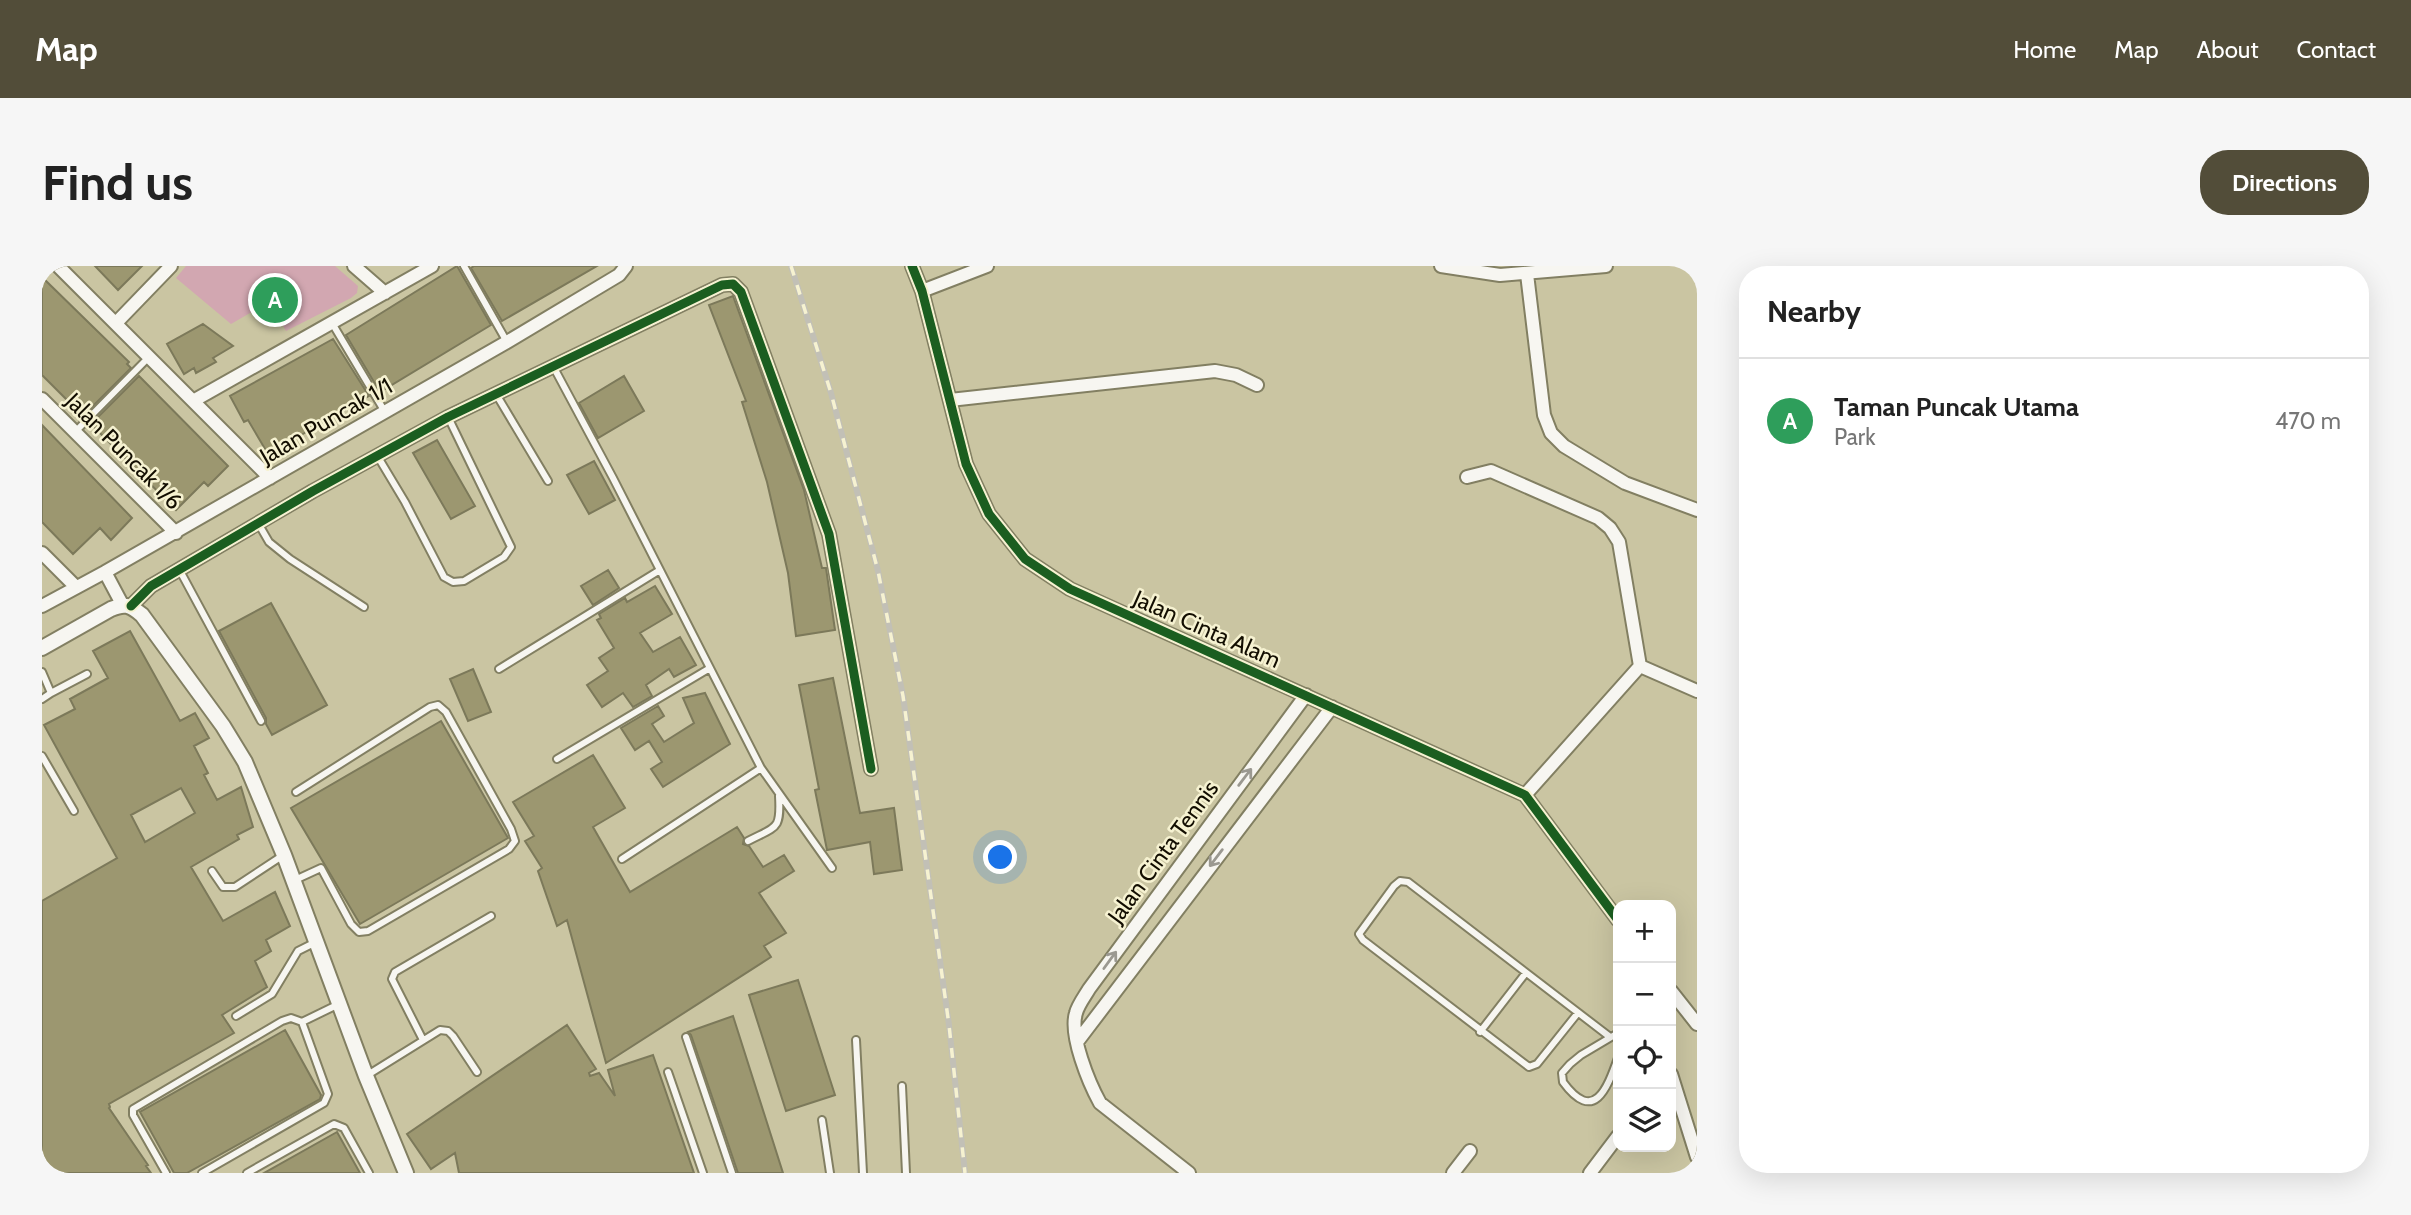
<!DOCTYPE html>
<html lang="en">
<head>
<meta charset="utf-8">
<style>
	body { margin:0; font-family:Cabin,sans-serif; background:#f6f6f6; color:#222 }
	.controls { position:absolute; right:21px; bottom:21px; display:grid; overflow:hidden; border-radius:14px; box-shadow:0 7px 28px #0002 }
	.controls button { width:63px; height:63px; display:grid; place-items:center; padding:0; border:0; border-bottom:2px solid #e0e0e0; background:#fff; color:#222; font:35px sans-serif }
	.you { position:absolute; left:959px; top:592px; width:24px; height:24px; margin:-18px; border:5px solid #fff; border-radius:50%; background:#1a73e8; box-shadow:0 0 0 10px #1a73e833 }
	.badge { display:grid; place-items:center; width:46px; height:46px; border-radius:50%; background:#524d39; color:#fff; font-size:23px; font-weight:700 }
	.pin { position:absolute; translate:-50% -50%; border:4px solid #fff; box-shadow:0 2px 7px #0006 }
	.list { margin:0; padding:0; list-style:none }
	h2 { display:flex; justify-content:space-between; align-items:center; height:91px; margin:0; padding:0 28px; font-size:30px }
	h2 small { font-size:23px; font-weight:400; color:#767676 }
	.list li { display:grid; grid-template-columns:46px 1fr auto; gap:21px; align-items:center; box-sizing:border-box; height:126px; padding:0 28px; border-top:2px solid #e0e0e0 }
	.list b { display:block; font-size:26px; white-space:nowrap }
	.list p { margin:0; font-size:23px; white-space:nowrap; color:#767676 }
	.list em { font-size:23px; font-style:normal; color:#767676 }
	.icon { flex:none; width:38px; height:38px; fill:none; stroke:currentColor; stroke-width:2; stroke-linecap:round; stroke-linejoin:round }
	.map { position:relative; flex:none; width:1655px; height:907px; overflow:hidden; border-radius:28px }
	header { display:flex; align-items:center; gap:42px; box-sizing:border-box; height:98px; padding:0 35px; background:#524d39; color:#fff }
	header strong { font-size:33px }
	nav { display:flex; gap:38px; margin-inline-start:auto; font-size:24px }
	.intro { display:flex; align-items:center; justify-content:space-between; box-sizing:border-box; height:168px; padding:0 42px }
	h1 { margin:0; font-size:49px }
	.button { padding:18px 32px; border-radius:28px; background:#524d39; color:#fff; font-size:24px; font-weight:700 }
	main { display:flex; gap:42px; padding:0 42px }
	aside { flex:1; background:#fff; border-radius:28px; box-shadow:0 7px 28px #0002 }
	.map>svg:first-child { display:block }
</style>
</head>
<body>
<header>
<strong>Map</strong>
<nav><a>Home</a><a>Map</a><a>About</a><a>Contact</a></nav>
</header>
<div class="intro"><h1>Find us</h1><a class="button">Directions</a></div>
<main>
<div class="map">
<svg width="1655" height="907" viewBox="0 0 1655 907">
	<rect width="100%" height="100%" fill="#cac5a2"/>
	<path fill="#d2a7b1" d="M144,0H293L316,20L315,27L309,32L244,65L227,36L189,58L134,12Z"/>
	<path fill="#9c9770" stroke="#7c795a" stroke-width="2" fill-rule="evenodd" d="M53,0H100L76,24Z
		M415,0L449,59L338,126L304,69Z
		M432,0H555L460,55L429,2Z
		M0,11L87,96L85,98L89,102L41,150L0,109Z
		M691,30L762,224L780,302H784L793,364L754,370L746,307L725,216L700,136L704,135L667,39Z
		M161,58L191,80L171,92L174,96L154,107L152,102L142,108L125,78Z
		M291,73L327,130L226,188L206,154L202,156L188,130Z
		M97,110L186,200L166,220L162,216L134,244L49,158Z
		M582,110L602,145L556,172L537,137Z
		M0,159L90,252L69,274L58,262L31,288L0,256Z
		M395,174L433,240L409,253L371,187Z
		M552,195L573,234L547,248L525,209Z
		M566,304L577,322L551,339L539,320Z
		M613,320L630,348L598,367L611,386L638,371L654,399L632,411L627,403L604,419L610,430L591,441L581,427L560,441L545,419L566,405L557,392L572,382L555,354L559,352L557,348L583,332L585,336Z
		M229,337L285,439L230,469L224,458V452L177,365Z
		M88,365L138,455L153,447L167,472L152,480L166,507L162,509L175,534L199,521L211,561L195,569L197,573L149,601L181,655L233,626L248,660L224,674L229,685L213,695L225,721L180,749L192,767L67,838L68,841L67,842L106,899L104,900L109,907H0V635L75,592L2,459L33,443L28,433L66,412L51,385ZM139,522L153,547L103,576L89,549Z
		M431,403L449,446L426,455L408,413Z
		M791,412L818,547L852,542L860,604L832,608L828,576L785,584L773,524L777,523L757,419Z
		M663,427L688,478L621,521L609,503L620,496L607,475L593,484L579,462L616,440L622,450L610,458L622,476L652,457L641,432Z
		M399,455L466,572L318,658L249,542Z
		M551,489L583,542L551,561L588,626L695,561L702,572L701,578L707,580L721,601L742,589L752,605L717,627L744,667L722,680L729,691L564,797L525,654L515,660L496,605L500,602L483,575L492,570L471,536Z
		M756,714L793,829L744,845L707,729Z
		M691,750L741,907H696L649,769L646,766Z
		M525,759L554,803L547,807L548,810L557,807L573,830L566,804L611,789L652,907H417L413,887L389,903L365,868Z
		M243,764L279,829L278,833L145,907H132L98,846Z
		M295,866L318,907H222Z"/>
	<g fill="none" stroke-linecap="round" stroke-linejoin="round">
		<g stroke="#827f62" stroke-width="10">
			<path id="service" d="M422,0L465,76
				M290,57L343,146
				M511,100L571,212L719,502L790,602
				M454,128L506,215
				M33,166L107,91
				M336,191L363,236L402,311L411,316L422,315L462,291L469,281L406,151
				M216,257L227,276L248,293L322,341
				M137,303L219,455
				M457,403L618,304
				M0,406L9,427L45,408
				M0,433L9,427
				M0,490L32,545
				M515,493L668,402
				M706,575C735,560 739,564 737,530
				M580,593L719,502
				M170,605L181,621H193L240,590
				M253,614L279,602L309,658L317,666L326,665L467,583L473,575L469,563L404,446L396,439L388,441L254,526
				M1535,748L1495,798L1487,801L1321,674L1317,668L1352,620L1358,615L1366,616L1568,771
				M194,750L230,728L256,685L274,676
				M260,756L297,738
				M1438,766L1483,708
				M1576,767L1539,789L1528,798L1520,807L1521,816C1552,858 1565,823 1576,792
				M644,771L690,907
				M381,774L350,713L353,706L449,650
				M814,774L821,907
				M626,806L661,907
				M324,810L398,764L406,765L411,770L435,806
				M860,820L864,907
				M780,854L788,907
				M124,907L91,849V843L240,755L249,752L260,756L286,828L282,837L160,907
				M205,907L292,858L302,862L327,907"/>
		</g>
		<g stroke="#827f62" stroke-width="16">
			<path id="minor" d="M16,0L228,212
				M312,0L343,27
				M870,0L880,25L924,198L947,248L983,293L1028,323L1483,529L1576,654
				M1399,0L1458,9L1564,0
				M1485,8L1502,149L1509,167L1522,180L1583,217L1655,244
				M880,25L945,0
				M74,57L129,0
				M0,133L134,267
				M908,134L1173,105L1194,109L1215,119
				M151,135L390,0
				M1425,211L1449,205L1556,252L1568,262L1577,276L1598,400
				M0,287L34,321
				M63,306L80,338
				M0,340L63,306L465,76L577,9L584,0
				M89,340L109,320L271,225L406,151L680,19L691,18L699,26L787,268L829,503
				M1483,529L1598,400L1655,425
				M1629,725L1655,758
				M1035,776L1290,441
				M1629,808L1655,891
				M1147,907L1058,837C1047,817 1027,769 1034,747C1036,739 1043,730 1047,723L1264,429
				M1411,907L1428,885
				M1548,907L1576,870"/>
		</g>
		<g stroke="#827f62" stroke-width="18">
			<path id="tertiary" d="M0,382L69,343C83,337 88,339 100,349L181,460L203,496L242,589L324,810L364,907"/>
		</g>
		<use href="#service" stroke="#f7f6f1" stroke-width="6"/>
		<use href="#minor" stroke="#f7f6f1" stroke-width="12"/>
		<use href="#tertiary" stroke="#f7f6f1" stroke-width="14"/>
		<g stroke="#c2c0b6" stroke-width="6">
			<path id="rail" d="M749,0L789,127L836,305L861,430L907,759L923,907"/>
		</g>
		<use href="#rail" stroke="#f6f2d1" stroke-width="3.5" stroke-dasharray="10" stroke-linecap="butt"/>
		<g stroke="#f6f2d1" stroke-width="13">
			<path id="cycleway" d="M870,0L880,25L924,198L947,248L983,293L1028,323L1483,529L1576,654
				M89,340L109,320L271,225L406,151L680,19L691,18L699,26L787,268L829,503"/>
		</g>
		<use href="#cycleway" stroke="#1b5e20" stroke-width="9"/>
	</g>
	<defs><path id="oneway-shaft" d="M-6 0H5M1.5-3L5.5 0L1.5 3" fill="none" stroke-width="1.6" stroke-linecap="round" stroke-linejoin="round" transform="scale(1.75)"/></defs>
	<g stroke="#9b9991">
		<use href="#oneway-shaft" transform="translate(1203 511) rotate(-53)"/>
		<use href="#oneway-shaft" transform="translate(1174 592) rotate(127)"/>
		<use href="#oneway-shaft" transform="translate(1068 694) rotate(-54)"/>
	</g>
	<g text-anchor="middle" stroke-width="5" stroke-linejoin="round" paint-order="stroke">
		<g font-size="23" fill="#120d00" stroke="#f6f2d1">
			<text transform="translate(284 155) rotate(-30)" y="8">Jalan Puncak 1/1</text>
			<text transform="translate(82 185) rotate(45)" y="8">Jalan Puncak 1/6</text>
			<text transform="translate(1165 363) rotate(24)" y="8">Jalan Cinta Alam</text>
			<text transform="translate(1121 586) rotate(-54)" y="8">Jalan Cinta Tennis</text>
		</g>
	</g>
</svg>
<div class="controls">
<button>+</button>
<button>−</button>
<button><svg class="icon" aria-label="locate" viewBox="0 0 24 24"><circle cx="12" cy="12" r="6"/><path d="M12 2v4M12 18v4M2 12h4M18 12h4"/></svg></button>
<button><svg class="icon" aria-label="layers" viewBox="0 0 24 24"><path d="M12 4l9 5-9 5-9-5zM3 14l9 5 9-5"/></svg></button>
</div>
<div class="you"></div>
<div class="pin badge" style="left:233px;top:34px;background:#2e9e5b">A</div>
</div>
<aside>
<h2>Nearby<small></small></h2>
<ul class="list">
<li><span class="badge" style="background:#2e9e5b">A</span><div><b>Taman Puncak Utama</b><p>Park</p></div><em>470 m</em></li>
</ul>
</aside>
</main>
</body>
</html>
